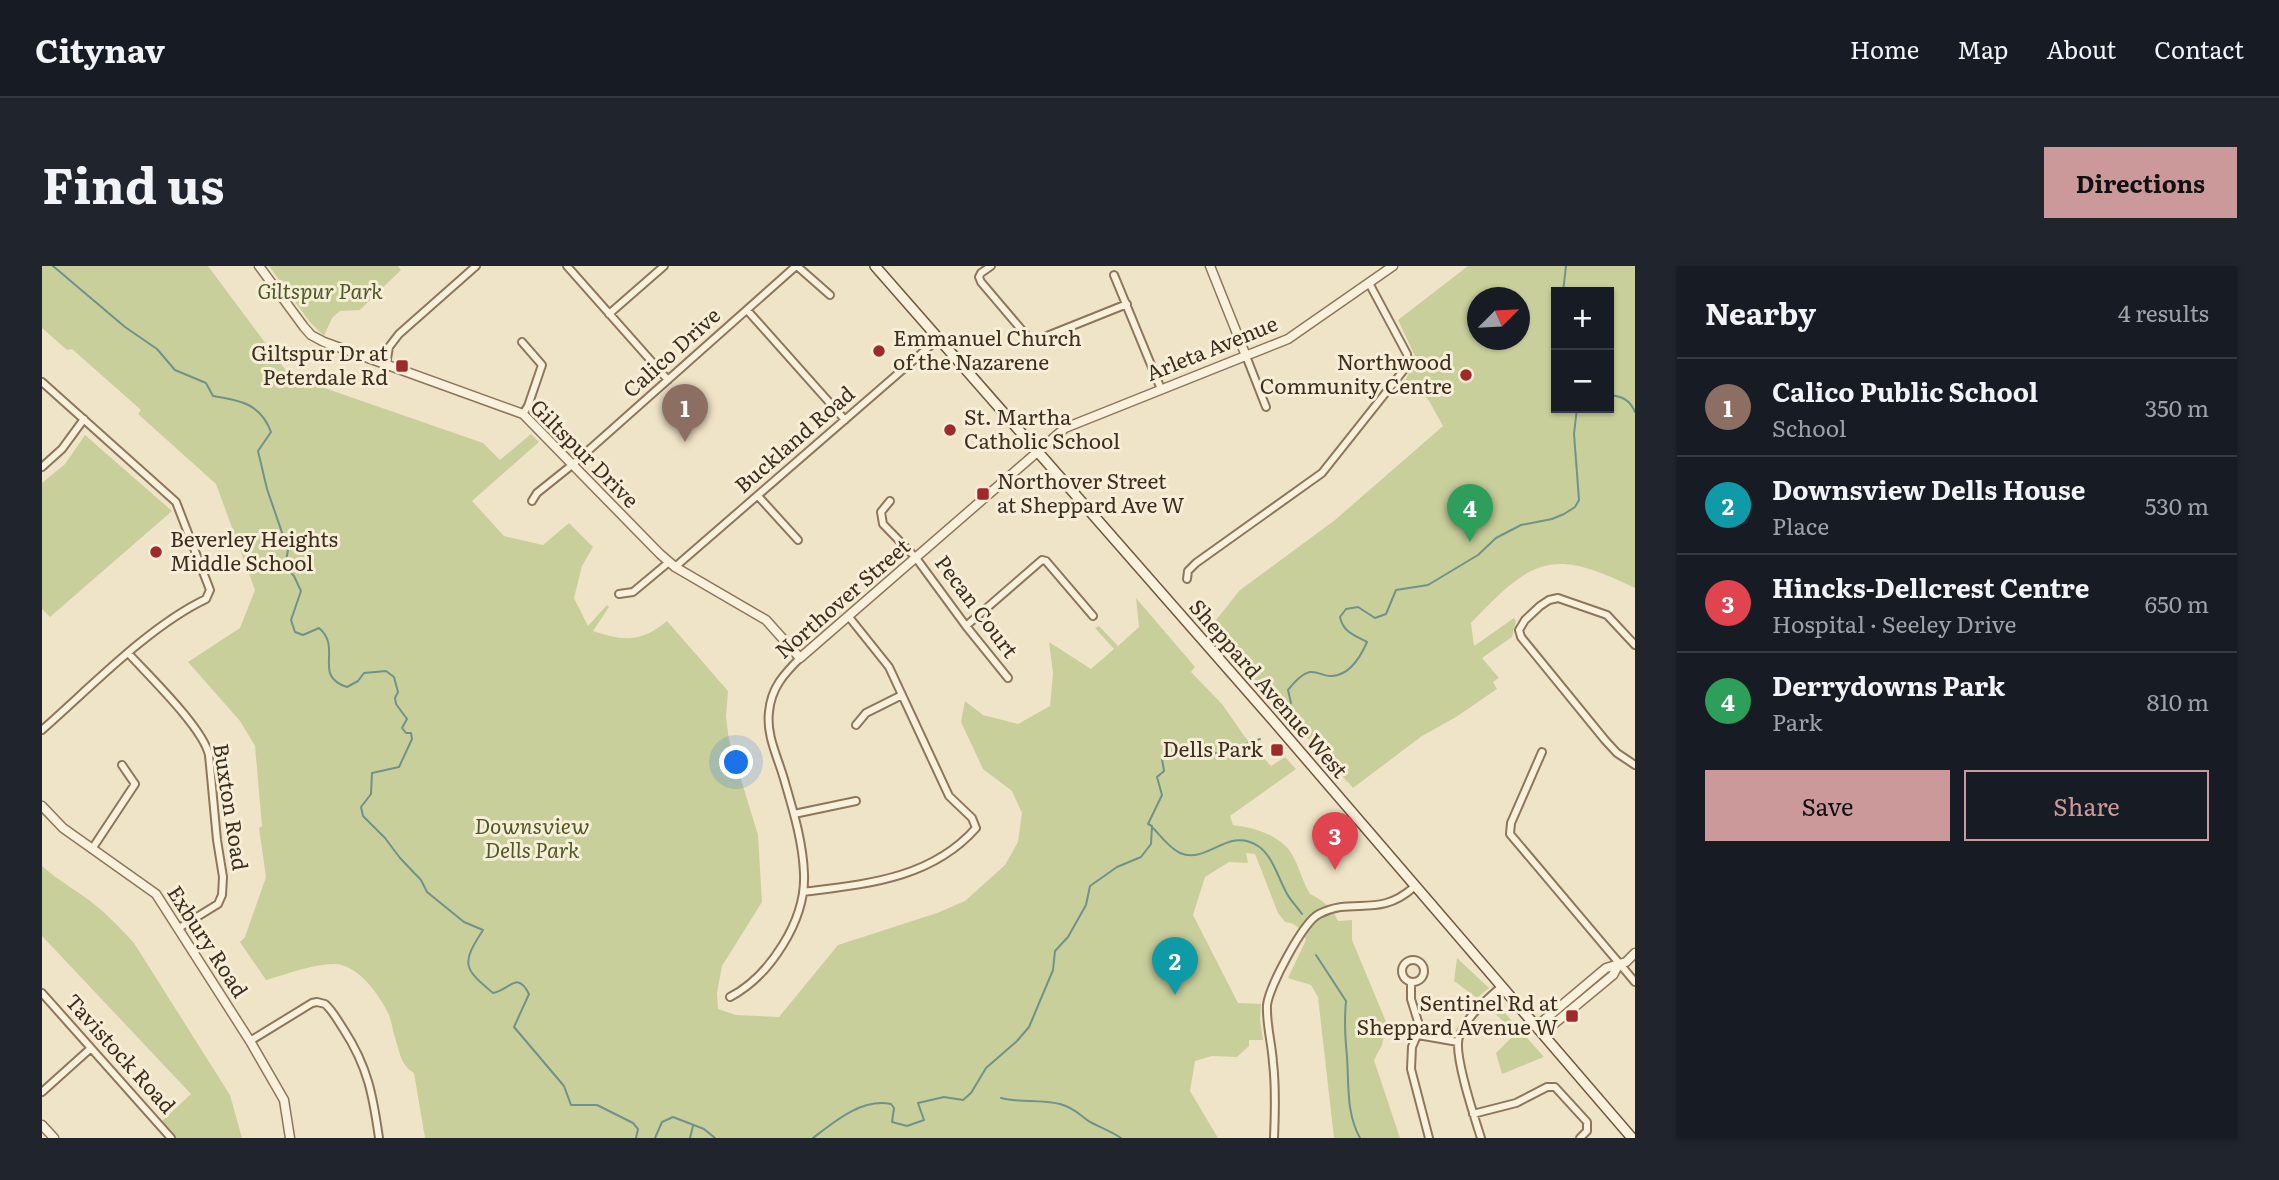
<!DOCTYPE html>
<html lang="en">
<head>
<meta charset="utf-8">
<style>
	body { margin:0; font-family:Literata,serif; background:#20242c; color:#f1f3f6 }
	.controls { position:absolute; right:21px; top:21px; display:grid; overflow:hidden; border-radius:0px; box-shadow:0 2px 5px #0004 }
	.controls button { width:63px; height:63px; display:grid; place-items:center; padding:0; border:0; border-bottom:2px solid #363941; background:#171b24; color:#f1f3f6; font:35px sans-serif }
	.compass { position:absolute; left:1425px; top:21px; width:63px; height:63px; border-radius:50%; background:#171b24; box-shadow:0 2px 5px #0004; rotate:66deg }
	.you { position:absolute; left:695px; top:497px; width:24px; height:24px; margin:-18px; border:5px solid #fff; border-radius:50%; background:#1a73e8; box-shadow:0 0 0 10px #1a73e833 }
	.badge { display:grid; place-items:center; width:46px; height:46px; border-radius:50%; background:#cc999b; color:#fff; font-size:23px; font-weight:700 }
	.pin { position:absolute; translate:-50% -58px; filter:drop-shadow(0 2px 4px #0008) }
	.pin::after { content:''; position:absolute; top:37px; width:24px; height:21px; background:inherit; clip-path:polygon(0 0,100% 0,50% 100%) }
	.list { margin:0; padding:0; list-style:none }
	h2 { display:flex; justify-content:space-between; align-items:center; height:91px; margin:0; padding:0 28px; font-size:30px }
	h2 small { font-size:23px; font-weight:400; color:#9ea1a6 }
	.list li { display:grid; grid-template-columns:46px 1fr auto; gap:21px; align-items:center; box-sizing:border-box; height:98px; padding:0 28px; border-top:2px solid #363941 }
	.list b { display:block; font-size:26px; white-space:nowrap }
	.list p { margin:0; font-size:23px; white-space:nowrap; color:#9ea1a6 }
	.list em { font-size:23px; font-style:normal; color:#9ea1a6 }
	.actions { display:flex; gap:14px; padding:21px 28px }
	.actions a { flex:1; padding:16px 0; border:2px solid #cc999b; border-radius:0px; text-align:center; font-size:24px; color:#cc999b }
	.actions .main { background:#cc999b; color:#111 }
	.map { position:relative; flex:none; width:1593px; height:872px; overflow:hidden; border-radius:0px }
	header { display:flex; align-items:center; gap:42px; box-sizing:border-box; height:98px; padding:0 35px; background:#171b24; border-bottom:2px solid #363941 }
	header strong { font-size:33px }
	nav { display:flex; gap:38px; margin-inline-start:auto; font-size:24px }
	.intro { display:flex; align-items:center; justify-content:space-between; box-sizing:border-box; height:168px; padding:0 42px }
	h1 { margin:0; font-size:49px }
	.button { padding:18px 32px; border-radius:0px; background:#cc999b; color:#111; font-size:24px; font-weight:700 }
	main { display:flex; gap:42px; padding:0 42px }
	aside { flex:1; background:#171b24; border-radius:0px; box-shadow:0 2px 5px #0004 }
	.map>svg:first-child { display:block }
</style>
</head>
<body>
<header>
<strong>Citynav</strong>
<nav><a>Home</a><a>Map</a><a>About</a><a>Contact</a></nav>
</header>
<div class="intro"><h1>Find us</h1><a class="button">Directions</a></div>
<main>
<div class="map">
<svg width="1593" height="872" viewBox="0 0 1593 872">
	<rect width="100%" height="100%" fill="#f0e4c8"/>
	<path fill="#c9cf9b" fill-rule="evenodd" d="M0,0H166L248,110L441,177L458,194L489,168L497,176L430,235L462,270L501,279L527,257L551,281L540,300L532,332L546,360L565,339L567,341L551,365C582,375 598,377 625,355L686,425L684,451L687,474L716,569L720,636L680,700L675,727L676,743L694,749L737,751L796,679L895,647L923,635L963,599L976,576L980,547L970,525L941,503L919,456L923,435L941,449L976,458L1008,440L1011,407L1007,376L1049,403L1072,383L1053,362L1057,360L1076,380L1097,361L1094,332L1153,401L1149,406L1180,438L1203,471L1229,500L1243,491L1254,503L1188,550L1191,559C1214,562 1242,570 1252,592C1258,604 1261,616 1268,628C1280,634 1290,641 1296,655L1310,654V674L1345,758L1340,779L1332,794L1358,872H1292L1276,731L1269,719L1246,712L1264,674C1259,664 1255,657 1243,656L1236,647L1213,588L1204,587L1206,597L1187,596L1163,611L1151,649L1196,737L1219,738L1218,753L1221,774H1207V780L1195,791L1170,790L1153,795L1148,825L1176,872H383L372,807C360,800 358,789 354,775C351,767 350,757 347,749C338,730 317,699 293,698C270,698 246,708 224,714L198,676L203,671L224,611L217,562L220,560L213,480L198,455L146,396L198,362L213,324L174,218L96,148L99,144L30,83L25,84L0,62Z
		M227,0H356L359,4L318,44L298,45L290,52L282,70L267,55Z
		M1426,0H1593V322C1510,281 1491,292 1429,357L1432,380L1472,352L1474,355L1470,371L1440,392L1457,412L1451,416L1455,423L1414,451L1380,470L1311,522L1305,515L1303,516L1304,514L1166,364L1198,324L1293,254L1401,160L1386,133L1363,115L1374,92L1356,54ZM1514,26H1567V142H1514ZM1436,32H1478V74H1436Z
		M43,169L130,245L8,351L0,343V217L23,198Z
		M0,600C18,616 39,627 57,642C70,653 81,665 92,677L188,829L200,872H134L120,855L149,828L0,670Z
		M1415,692L1447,722L1435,732L1412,715Z
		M1455,738L1502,791L1460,808L1454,787L1474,767L1449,744Z"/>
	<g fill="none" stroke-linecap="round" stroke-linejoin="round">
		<path stroke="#6f938a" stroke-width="2" d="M11,0L83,61L115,83L133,104L164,117L171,130C198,134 219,138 229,166L216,185L225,223L246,284L243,300L252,310L259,325L249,354L253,366L261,369L277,362C301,382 270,410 305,421L316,415L322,407L344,405L352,411L356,426L353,432L354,438L365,453L360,462L364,467H369L370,473L357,501L330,507L329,528L319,541L321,550L343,572L358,592L379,614L385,626L422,656L441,664C419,698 421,702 451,727C468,724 475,704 487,728L472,761L522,820L529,839H555L591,857L596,863L594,872
			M1521,26L1524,0
			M1567,129C1580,130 1588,134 1593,146
			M1244,444L1249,437L1246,424C1252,417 1259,408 1268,406C1276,405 1283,411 1290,410C1308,409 1319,390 1325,376C1312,369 1301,366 1298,351L1304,343L1316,341L1333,352L1344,348L1354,324L1386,319L1436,289L1454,272L1479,259L1510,253L1522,248L1533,241L1537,234L1532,168L1535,142
			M1110,561C1119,570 1127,582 1138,587C1165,599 1186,560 1216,580C1230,589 1236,611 1244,626C1248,634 1255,641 1260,648
			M1274,689L1304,735C1302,755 1303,771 1305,791C1307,818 1304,847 1318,872
			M959,832C978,837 998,833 1018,838C1034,842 1040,852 1050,857C1060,862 1070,866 1079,872
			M613,872L620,856L631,851L662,863L673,872
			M648,872L651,860
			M771,872C793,855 820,832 849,838L852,842L850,856L865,860L882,854L876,837L902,831L921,834L929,827L944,802L975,775L987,761L1011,704L1013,685L1026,671L1044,639L1048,620L1075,601L1099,591L1109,578L1110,560L1106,558L1120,529L1115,511L1122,505L1120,493L1140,484L1154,483L1177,488L1218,473"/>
		<g stroke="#8d765c" stroke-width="10">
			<path id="minor" d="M525,0L626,114
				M755,0L788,29
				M949,0L939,7L937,11L939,16L990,76L1085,38
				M1072,9L1119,123
				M705,44L803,154
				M567,48L622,0
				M480,76L500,99L486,140L481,148
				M1204,90L1224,141
				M344,99L347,81L357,68L434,0
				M0,116L134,236L168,324L164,333C107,360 48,422 0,464
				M0,201L20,183L42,153
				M716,230L756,274
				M490,235L495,227L530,199L754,0
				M848,235L839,246L841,258L874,292L924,360L966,412
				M633,301L896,73
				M1145,313L1146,305L1154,297L1280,207L1361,105L1366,96L1365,88L1327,17
				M577,328L591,326L627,296
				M924,360L1000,294L1004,295L1051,350
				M1593,379L1565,349L1516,332L1507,334L1498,340L1483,354L1477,364L1479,371L1563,474L1575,487L1593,499
				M87,388C108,411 161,462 167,489L175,574L181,611L180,629L176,638L137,662
				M814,459L824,447L860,429
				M1500,486L1469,557L1468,568L1593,716
				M752,548L814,535
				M50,583L93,518L80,499
				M761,626C824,618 889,613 934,562L930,552L907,530L847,401L807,351
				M1360 705a11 11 0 1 1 22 0a11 11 0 1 1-22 0Z
				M1369,716V733L1378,762L1370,781L1369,803L1387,872
				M0,727L129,872
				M688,731C728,710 764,654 762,608C761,576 751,544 742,513C736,492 724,469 727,446C729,422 742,408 758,392
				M1376,769L1416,776
				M208,775L270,737L275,736L283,738C291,745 296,755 302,764C326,801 331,830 337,872
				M0,826L49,782
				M1431,848L1474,837L1505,821H1513L1545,856V865L1538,872
				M1232,872C1233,848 1234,821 1231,797C1230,778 1224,758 1225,739C1227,721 1261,656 1277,648C1312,630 1336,653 1372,621
				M1439,872C1433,853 1411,788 1417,771C1425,750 1443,735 1459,721"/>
		</g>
		<g stroke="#8d765c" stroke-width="11">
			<path id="tertiary" d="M217,0L262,61L269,69L282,76L481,148L618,288L633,301L724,354L758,392L1023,162L1246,73L1351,0
				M1168,0L1204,90
				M0,540L21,562L114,628L208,775L242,834L248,872
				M1495,760L1564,702L1584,696L1593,687
				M1501,767L1571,709L1577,698
				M0,859L12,872"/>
		</g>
		<g stroke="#6f573f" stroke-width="12">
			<path id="secondary" d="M833,0L1229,452L1590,872"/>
		</g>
		<use href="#minor" stroke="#faf1dc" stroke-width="6"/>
		<use href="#tertiary" stroke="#faf1dc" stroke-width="8"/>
		<use href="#secondary" stroke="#faf1dc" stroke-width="9"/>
	</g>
	<g fill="#9e2a2b" stroke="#f7eed8" stroke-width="2.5">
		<circle cx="837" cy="85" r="7"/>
		<rect x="353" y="93" width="14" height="14" rx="3.5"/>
		<circle cx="1424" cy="109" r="7"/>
		<circle cx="908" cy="164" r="7"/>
		<rect x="934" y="221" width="14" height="14" rx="3.5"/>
		<circle cx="114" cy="286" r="7"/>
		<rect x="1228" y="477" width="14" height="14" rx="3.5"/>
		<rect x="1523" y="743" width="14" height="14" rx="3.5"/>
	</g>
	<g text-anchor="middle" stroke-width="6" stroke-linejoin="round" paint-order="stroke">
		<g font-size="21" font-style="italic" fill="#4d5a26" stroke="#f7eed8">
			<text x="278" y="33">Giltspur Park</text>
			<text x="490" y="568">Downsview<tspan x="490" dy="24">Dells Park</tspan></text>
		</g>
		<g font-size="21" fill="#3d2e20" stroke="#f7eed8" text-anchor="start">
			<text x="851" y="80">Emmanuel Church<tspan x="851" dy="24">of the Nazarene</tspan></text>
			<text x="346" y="95" text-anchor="end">Giltspur Dr at<tspan x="346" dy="24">Peterdale Rd</tspan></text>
			<text x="1410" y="104" text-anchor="end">Northwood<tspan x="1410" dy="24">Community Centre</tspan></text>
			<text x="922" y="159">St. Martha<tspan x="922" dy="24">Catholic School</tspan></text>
			<text x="955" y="223">Northover Street<tspan x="955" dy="24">at Sheppard Ave W</tspan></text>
			<text x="128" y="281">Beverley Heights<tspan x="128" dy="24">Middle School</tspan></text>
			<text x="1221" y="491" text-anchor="end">Dells Park</text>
			<text x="1516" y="745" text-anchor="end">Sentinel Rd at<tspan x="1516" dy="24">Sheppard Avenue W</tspan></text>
		</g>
		<g font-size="21" fill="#3d2e20" stroke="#f7eed8">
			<text transform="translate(1170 83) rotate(-22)" y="7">Arleta Avenue</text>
			<text transform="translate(630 87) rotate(-42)" y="7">Calico Drive</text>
			<text transform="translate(753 174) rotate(-41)" y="7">Buckland Road</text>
			<text transform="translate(542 188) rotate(45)" y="7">Giltspur Drive</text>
			<text transform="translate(801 333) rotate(-41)" y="7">Northover Street</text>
			<text transform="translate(934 341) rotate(53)" y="7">Pecan Court</text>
			<text transform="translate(1226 423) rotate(49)" y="7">Sheppard Avenue West</text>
			<text transform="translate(188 541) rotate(81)" y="7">Buxton Road</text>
			<text transform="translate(165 676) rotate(57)" y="7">Exbury Road</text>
			<text transform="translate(78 788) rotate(48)" y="7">Tavistock Road</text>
		</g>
	</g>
</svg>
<div class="controls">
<button>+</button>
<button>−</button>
</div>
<svg class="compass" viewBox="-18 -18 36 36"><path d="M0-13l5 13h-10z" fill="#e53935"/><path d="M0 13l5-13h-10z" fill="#9ea1a6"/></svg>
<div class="you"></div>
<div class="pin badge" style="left:643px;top:176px;background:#8d6e63">1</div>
<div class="pin badge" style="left:1133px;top:729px;background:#0f9aa8">2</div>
<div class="pin badge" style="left:1293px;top:604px;background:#e0444e">3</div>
<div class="pin badge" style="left:1428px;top:276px;background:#2e9e5b">4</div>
</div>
<aside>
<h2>Nearby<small>4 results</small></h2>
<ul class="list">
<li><span class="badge" style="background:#8d6e63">1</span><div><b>Calico Public School</b><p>School</p></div><em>350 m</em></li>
<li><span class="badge" style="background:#0f9aa8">2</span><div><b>Downsview Dells House</b><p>Place</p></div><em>530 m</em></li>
<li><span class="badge" style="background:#e0444e">3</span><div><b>Hincks-Dellcrest Centre</b><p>Hospital · Seeley Drive</p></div><em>650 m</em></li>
<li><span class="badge" style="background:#2e9e5b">4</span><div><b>Derrydowns Park</b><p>Park</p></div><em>810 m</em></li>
</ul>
<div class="actions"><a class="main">Save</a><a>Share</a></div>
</aside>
</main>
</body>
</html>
